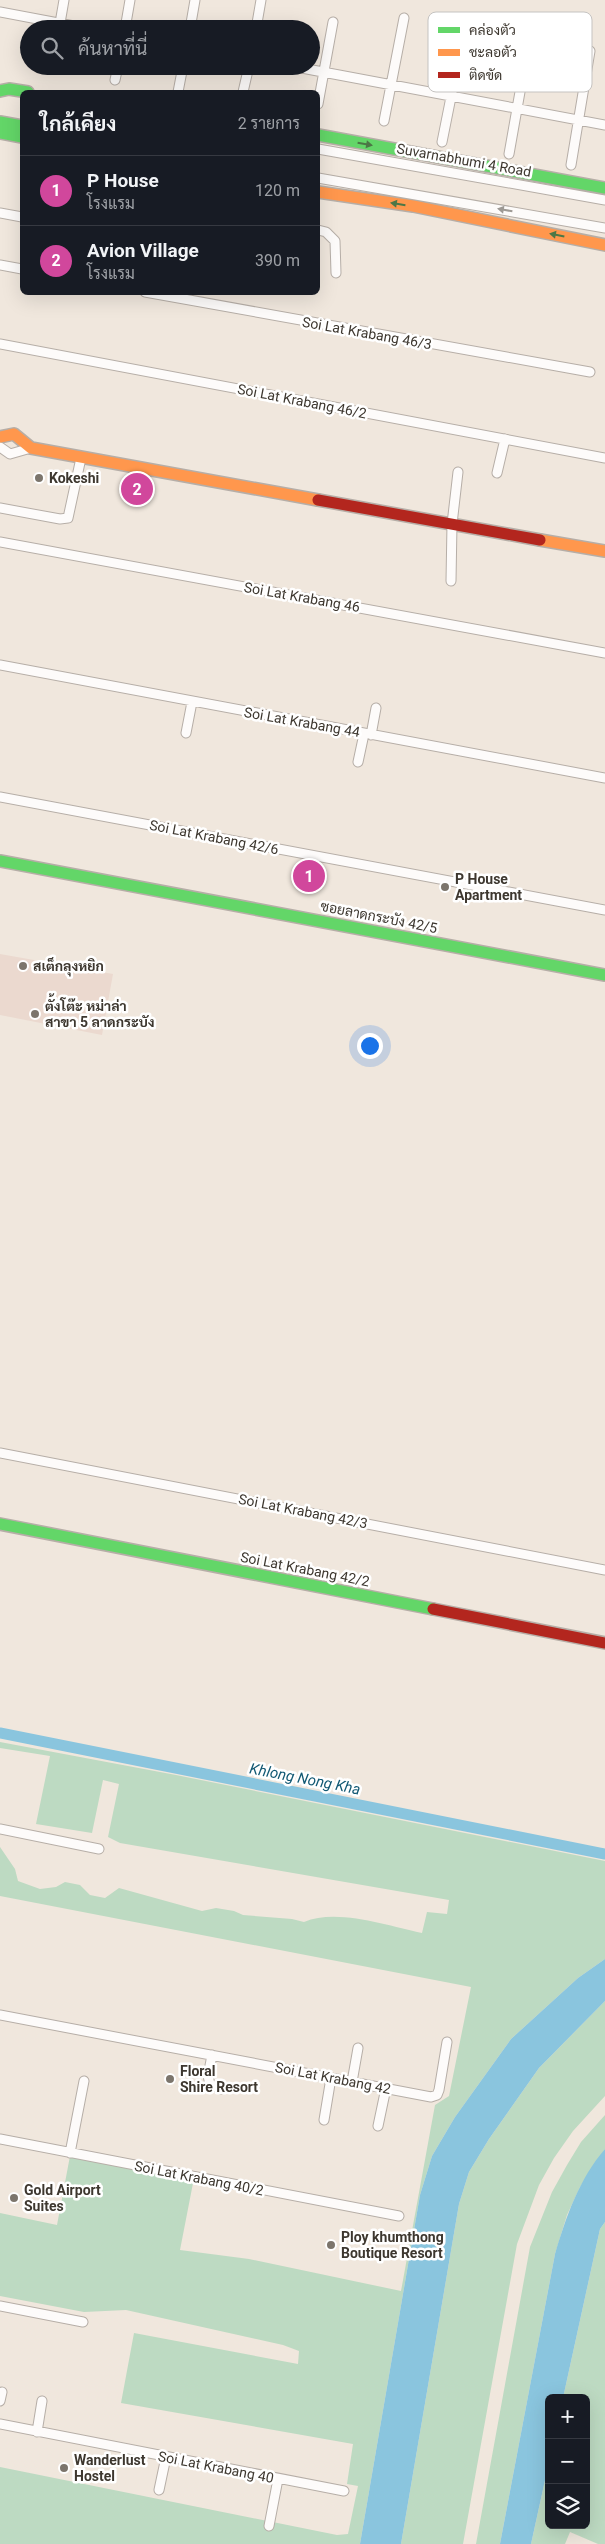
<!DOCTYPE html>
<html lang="th">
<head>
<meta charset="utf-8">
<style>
	body { margin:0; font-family:Roboto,Sarabun,sans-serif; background:#20242c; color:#f1f3f6 }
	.controls { position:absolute; right:15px; bottom:15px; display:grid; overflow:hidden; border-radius:8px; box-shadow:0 5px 20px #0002 }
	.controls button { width:45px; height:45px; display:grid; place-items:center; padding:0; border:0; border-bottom:1px solid #363941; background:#171b24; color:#f1f3f6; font:25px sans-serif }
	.you { position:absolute; left:369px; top:1045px; width:18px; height:18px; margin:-12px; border:4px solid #fff; border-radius:50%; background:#1a73e8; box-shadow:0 0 0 8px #1a73e833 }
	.badge { display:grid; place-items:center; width:32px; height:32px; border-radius:50%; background:#0f766e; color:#fff; font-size:16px; font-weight:700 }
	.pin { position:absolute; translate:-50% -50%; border:2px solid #fff; box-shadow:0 1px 5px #0006 }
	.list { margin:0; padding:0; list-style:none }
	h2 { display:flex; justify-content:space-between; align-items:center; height:65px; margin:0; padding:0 20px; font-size:21px }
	h2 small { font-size:16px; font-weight:400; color:#9ea1a6 }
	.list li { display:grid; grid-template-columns:32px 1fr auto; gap:15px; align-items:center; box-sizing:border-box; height:70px; padding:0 20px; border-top:1px solid #363941 }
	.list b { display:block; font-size:19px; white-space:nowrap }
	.list p { margin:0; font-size:16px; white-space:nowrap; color:#9ea1a6 }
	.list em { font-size:16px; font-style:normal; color:#9ea1a6 }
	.icon { flex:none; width:28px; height:28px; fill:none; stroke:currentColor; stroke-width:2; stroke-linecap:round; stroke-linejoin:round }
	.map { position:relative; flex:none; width:605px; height:2544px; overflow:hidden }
	.search { position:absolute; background:#171b24; box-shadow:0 5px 20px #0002; left:20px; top:20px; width:300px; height:55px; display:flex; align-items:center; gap:12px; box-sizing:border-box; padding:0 18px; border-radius:28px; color:#9ea1a6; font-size:19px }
	.panel { position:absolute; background:#171b24; box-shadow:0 5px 20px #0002; left:20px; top:90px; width:300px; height:205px; border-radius:8px }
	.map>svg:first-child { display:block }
</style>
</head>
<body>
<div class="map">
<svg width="605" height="2544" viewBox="0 0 605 2544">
	<rect width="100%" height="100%" fill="#f0e7dd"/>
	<path fill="#ebd9cf" d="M0,954L113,974L102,1035L0,1015Z"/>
	<path fill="#bddac2" d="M0,1742L176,1775L605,1861V1959L578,1978L511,2039L455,2117L432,2156L420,2195L360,2544H0V2467L337,2535L348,2534L358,2486L347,2484L353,2444L121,2403L134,2333L298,2364L299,2351L283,2345L126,2310L84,2312L0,2296V2213L57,2225L70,2156L194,2178L180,2250L249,2259L401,2291L435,2105L449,2096L471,1987L0,1896V1847L15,1869L18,1881L40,1889L56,1887L65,1882L80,1885L90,1895L105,1898L119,1888L202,1911L216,1908L234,1911L243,1915L292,1919L304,1922C337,1908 388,1926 422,1933L427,1912L447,1914L449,1900L120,1843L108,1837L119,1784L103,1780L92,1833L36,1824L50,1756L0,1748Z
		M605,2001V2096L573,2131L554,2158L539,2185L517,2244L463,2544H401L459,2204L469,2172L489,2139L539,2068Z
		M605,2115V2149L580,2187L567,2215L555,2254L500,2544H476L530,2247L552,2192L567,2165L581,2142Z
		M605,2222V2544H598L570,2532L565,2544H531L549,2462V2525H586V2398H563L600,2229Z"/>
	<path fill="#8ac5de" d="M605,1959V2001L539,2068L489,2139L469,2172L459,2204L401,2544H360L420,2195L432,2156L455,2117L511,2039L578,1978Z
		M605,2149V2222L600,2229L563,2398H549V2462L531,2544H500L555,2254C566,2217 579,2179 605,2149Z"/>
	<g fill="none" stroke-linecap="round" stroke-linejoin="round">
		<path stroke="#8ac5de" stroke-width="11" d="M0,1733L605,1854"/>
		<g stroke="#b6aea7" stroke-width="11">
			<path id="street" d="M0,12L90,29
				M59,29L64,0
				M125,29L130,0
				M190,29L195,0
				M256,29L261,0
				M291,66L605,125
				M52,69L53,66
				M115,80L118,66
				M178,92L183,66
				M243,92L249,66
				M318,104L333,22
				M384,121L404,18
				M442,142L465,27
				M318,149L605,200
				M509,154L529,41
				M571,165L590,51
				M318,178L605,228
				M0,213L22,217
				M318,230L326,232L335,241L336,273
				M0,265L22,269
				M145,292L590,372
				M0,344L605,458
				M0,447L10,454L31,448
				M497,473L505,439
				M0,508L60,519L68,518L81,458
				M0,542L605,653
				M451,581L452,524L458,472
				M0,665L605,778
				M186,733L192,702
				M371,735L376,708
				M358,762L364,734
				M0,797L605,910
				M0,1453L605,1570
				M0,1829L99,1849
				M0,2015L431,2097L437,2095L439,2090L447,2042
				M212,2055L208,2076L210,2084L221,2089
				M352,2082L358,2048
				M324,2120L331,2078
				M378,2126L386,2088
				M0,2139L399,2216
				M70,2153L84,2081
				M0,2306L83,2322
				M0,2401L2,2392
				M0,2424L344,2491
				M37,2432L42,2401
				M159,2490L166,2457
				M269,2526L278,2479"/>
		</g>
		<g stroke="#b6aea7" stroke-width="14">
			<path id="fast" d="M0,91L9,89L28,92
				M0,122L22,126
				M0,133L22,137
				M318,135L605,188
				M0,861L605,975
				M0,1524L433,1609"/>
		</g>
		<g stroke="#b6aea7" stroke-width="14">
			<path id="slow" d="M318,192L413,206L605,245
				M0,437L14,434L31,448L318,500
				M540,540L605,551"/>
		</g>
		<g stroke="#b6aea7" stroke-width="14">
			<path id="jam" d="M318,500L540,540
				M433,1609L605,1643"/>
		</g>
		<use href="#street" stroke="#fdfbfa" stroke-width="9"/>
		<use href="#fast" stroke="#63d668" stroke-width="11"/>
		<use href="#slow" stroke="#ff974d" stroke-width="11"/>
		<use href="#jam" stroke="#b3261e" stroke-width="11"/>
	</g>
	<defs><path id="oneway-solid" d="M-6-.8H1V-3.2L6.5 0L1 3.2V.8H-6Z" transform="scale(1.25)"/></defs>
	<g fill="#4c7746">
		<use href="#oneway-solid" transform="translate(365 144) rotate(10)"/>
		<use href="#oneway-solid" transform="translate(398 204) rotate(-171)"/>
		<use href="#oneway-solid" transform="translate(557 235) rotate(-169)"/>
	</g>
	<use fill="#9d9994" href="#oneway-solid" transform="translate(505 210) rotate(-170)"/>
	<g fill="#7c756c" stroke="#fff" stroke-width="2">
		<circle cx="39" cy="478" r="5"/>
		<circle cx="445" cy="887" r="5"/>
		<circle cx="23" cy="966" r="5"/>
		<circle cx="35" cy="1014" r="5"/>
		<circle cx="170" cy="2079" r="5"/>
		<circle cx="14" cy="2198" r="5"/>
		<circle cx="331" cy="2245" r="5"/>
		<circle cx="64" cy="2468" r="5"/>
	</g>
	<g text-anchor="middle" stroke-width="5" stroke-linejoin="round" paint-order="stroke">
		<g font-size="14" fill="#3d372f" stroke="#fff">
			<text transform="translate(464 160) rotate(10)" y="5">Suvarnabhumi 4 Road</text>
			<text transform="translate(367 333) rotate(10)" y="5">Soi Lat Krabang 46/3</text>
			<text transform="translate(302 401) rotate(11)" y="5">Soi Lat Krabang 46/2</text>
			<text transform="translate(302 597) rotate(10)" y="5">Soi Lat Krabang 46</text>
			<text transform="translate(302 722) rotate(10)" y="5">Soi Lat Krabang 44</text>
			<text transform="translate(214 837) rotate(11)" y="5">Soi Lat Krabang 42/6</text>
			<text transform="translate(379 917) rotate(11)" y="5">ซอยลาดกระบัง 42/5</text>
			<text transform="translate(303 1511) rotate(11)" y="5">Soi Lat Krabang 42/3</text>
			<text transform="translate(305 1569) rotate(11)" y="5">Soi Lat Krabang 42/2</text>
			<text transform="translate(333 2078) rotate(11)" y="5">Soi Lat Krabang 42</text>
			<text transform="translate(199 2178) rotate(11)" y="5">Soi Lat Krabang 40/2</text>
			<text transform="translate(216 2467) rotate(11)" y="5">Soi Lat Krabang 40</text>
		</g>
		<g font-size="14" font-weight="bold" fill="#3d372f" stroke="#fff" text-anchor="start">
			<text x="49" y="483">Kokeshi</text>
			<text x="455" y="884">P House<tspan x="455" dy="16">Apartment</tspan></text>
			<text x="33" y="971">สเต็กลุงหยิก</text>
			<text x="45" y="1011">ตั้งโต๊ะ หม่าล่า<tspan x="45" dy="16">สาขา 5 ลาดกระบัง</tspan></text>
			<text x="180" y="2076">Floral<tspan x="180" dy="16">Shire Resort</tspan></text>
			<text x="24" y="2195">Gold Airport<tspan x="24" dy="16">Suites</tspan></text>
			<text x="341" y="2242">Ploy khumthong<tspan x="341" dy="16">Boutique Resort</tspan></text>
			<text x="74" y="2465">Wanderlust<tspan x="74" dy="16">Hostel</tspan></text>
		</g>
		<g font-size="15" font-style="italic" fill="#115873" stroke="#fff">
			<text transform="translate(305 1779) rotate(11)" y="5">Khlong Nong Kha</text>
		</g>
	</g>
	<rect x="428" y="12" width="164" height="80" rx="8" fill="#fff" stroke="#c5c3c1" stroke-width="1"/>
	<rect x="438" y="27" width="22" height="6" fill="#63d668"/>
	<rect x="438" y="49" width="22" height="7" fill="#ff974d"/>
	<rect x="438" y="72" width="22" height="6" fill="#b3261e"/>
	<g font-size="14" fill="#3d372f">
		<text x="469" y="35">คล่องตัว</text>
		<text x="469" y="57">ชะลอตัว</text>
		<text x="469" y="80">ติดขัด</text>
	</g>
</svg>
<div class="controls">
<button>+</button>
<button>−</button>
<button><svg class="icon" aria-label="layers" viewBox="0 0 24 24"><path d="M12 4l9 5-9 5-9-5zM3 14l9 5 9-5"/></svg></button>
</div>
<div class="you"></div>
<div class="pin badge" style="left:309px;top:876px;background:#d1479c">1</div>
<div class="pin badge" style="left:137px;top:489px;background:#d1479c">2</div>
<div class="search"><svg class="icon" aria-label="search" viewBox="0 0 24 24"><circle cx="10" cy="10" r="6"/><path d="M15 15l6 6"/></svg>ค้นหาที่นี่</div>
<section class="panel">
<h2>ใกล้เคียง<small>2 รายการ</small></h2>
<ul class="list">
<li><span class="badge" style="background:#d1479c">1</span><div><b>P House</b><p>โรงแรม</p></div><em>120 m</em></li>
<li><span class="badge" style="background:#d1479c">2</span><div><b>Avion Village</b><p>โรงแรม</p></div><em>390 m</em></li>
</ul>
</section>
</div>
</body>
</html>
